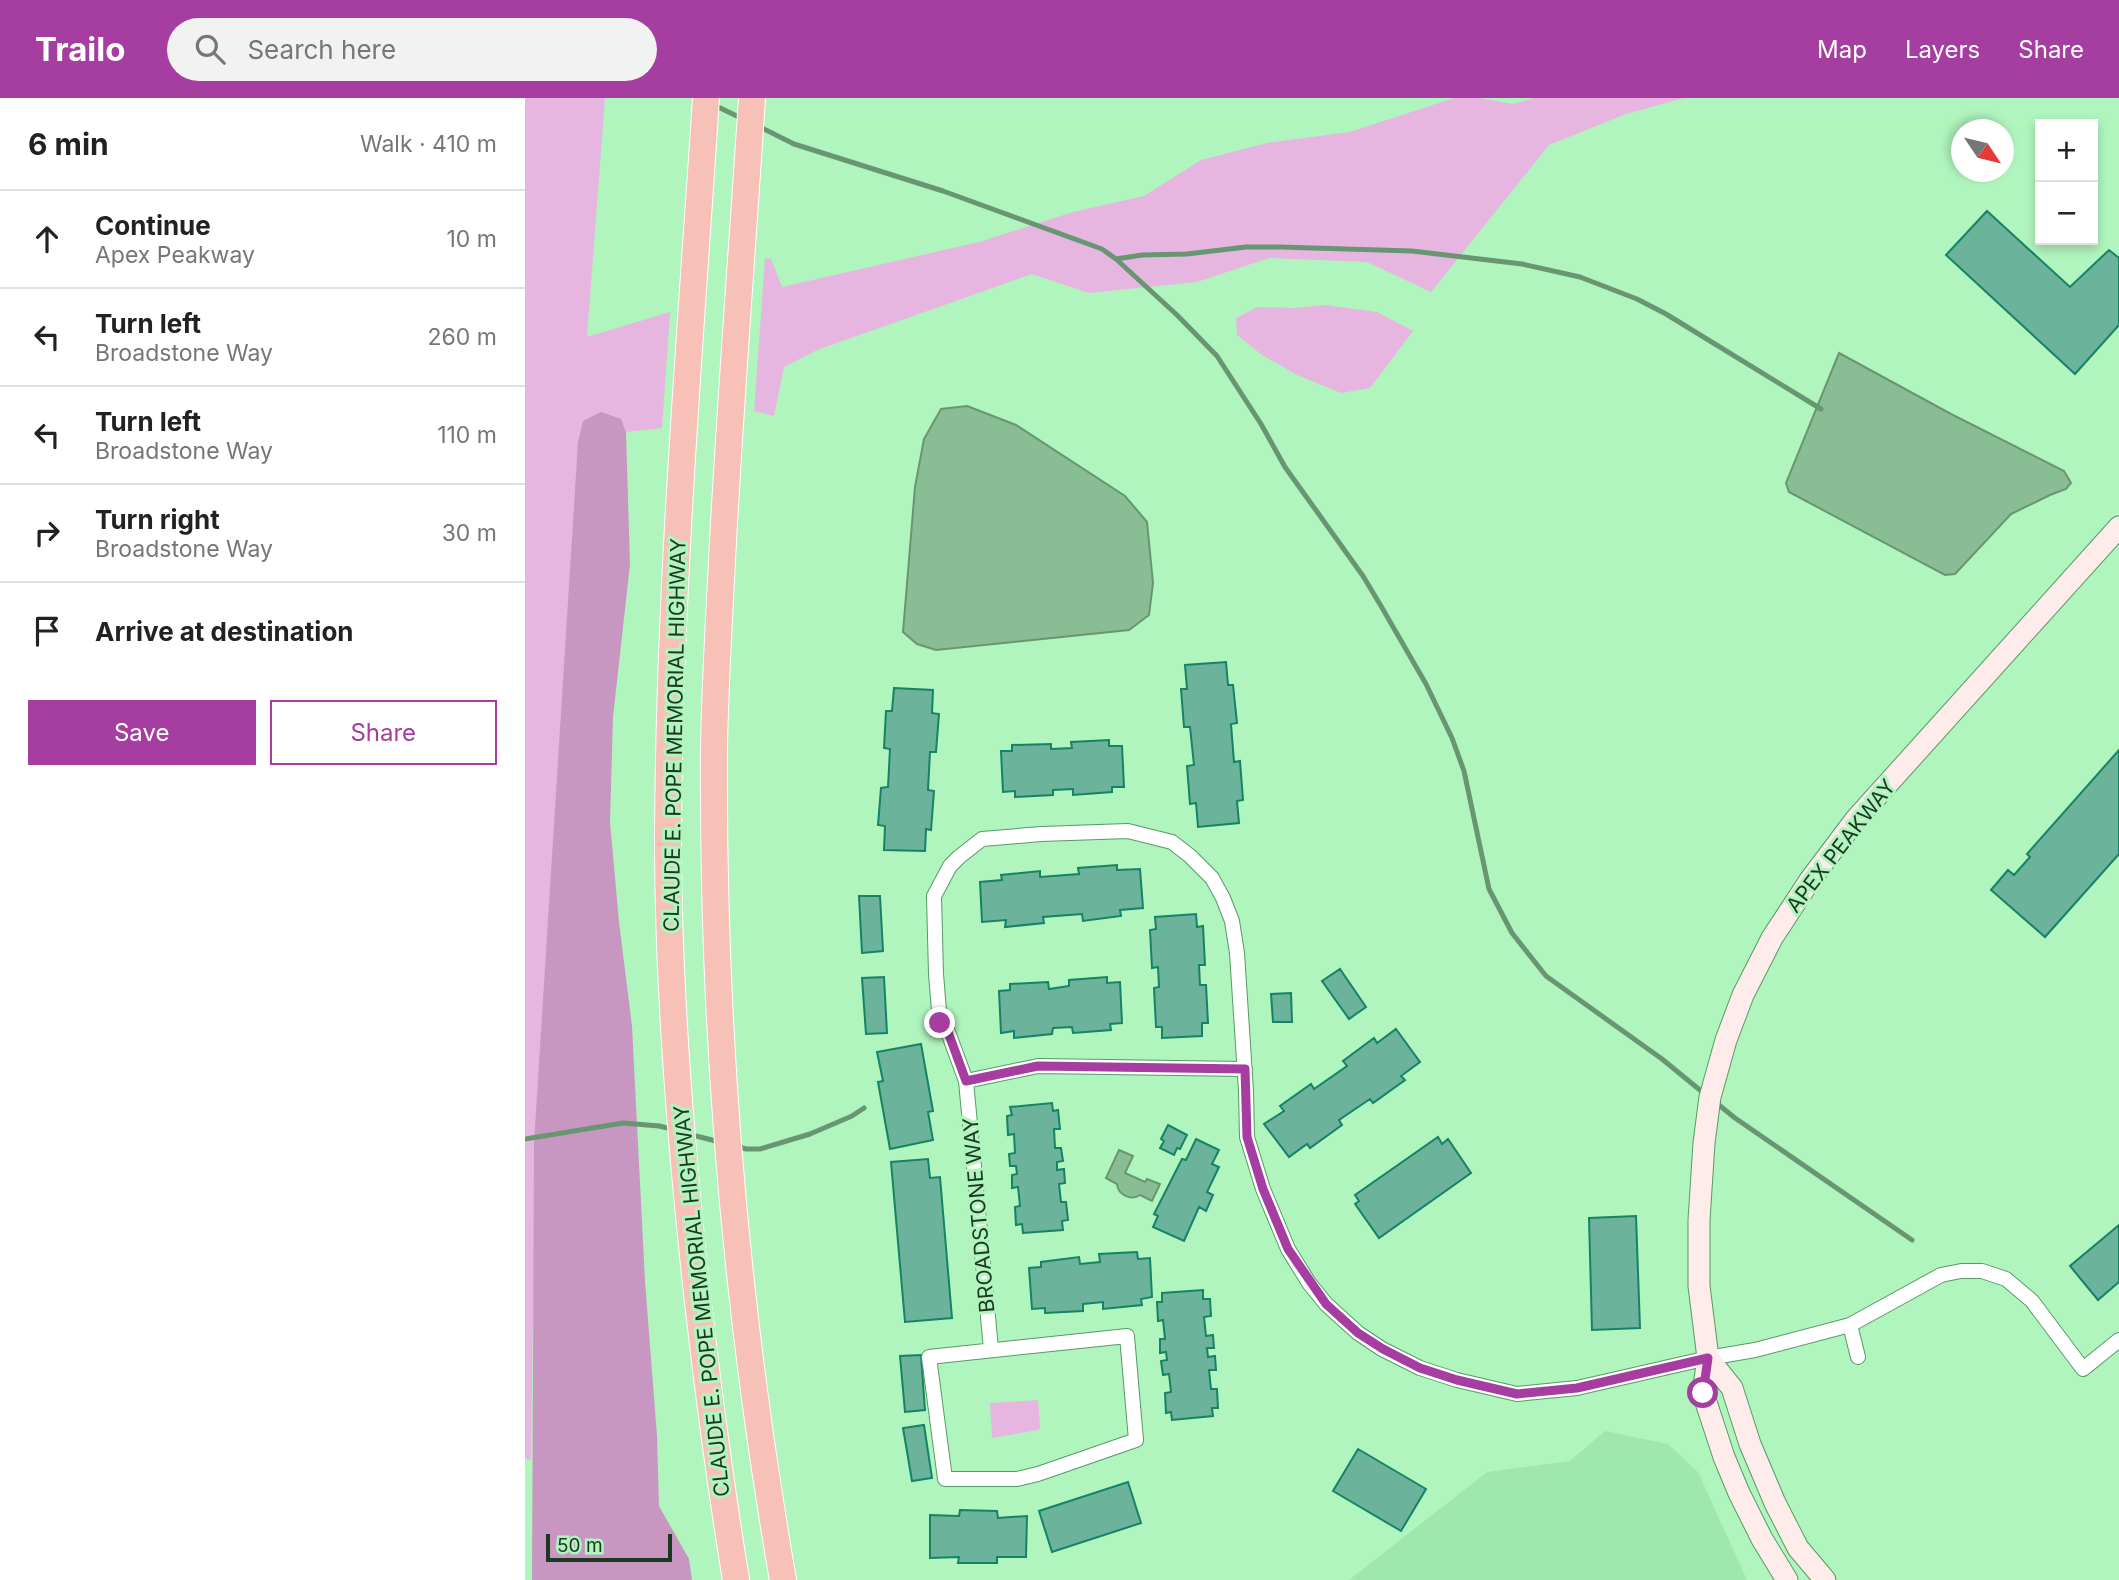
<!DOCTYPE html>
<html lang="en">
<head>
<meta charset="utf-8">
<style>
	body { margin:0; font-family:Inter,sans-serif; background:#f2f2f2; color:#222 }
	.controls { position:absolute; right:21px; top:21px; display:grid; overflow:hidden; border-radius:0px; box-shadow:0 4px 10px #0003 }
	.controls button { width:63px; height:63px; display:grid; place-items:center; padding:0; border:0; border-bottom:2px solid #e0e0e0; background:#fff; color:#222; font:35px sans-serif }
	.compass { position:absolute; left:1426px; top:21px; width:63px; height:63px; border-radius:50%; background:#fff; box-shadow:0 4px 10px #0003; rotate:125deg }
	.scale { position:absolute; left:21px; bottom:18px; width:126px; box-sizing:border-box; padding-left:7px; border:4px solid #1c3722; border-top:0; font-size:19px; line-height:24px; white-space:nowrap; color:#1c3722; -webkit-text-stroke:5px #b0f5be; paint-order:stroke }
	.stop { position:absolute; width:21px; height:21px; margin:-16px; border:5px solid #a63da0; border-radius:50%; background:#fff }
	.stop.end { background:#a63da0; border-color:#fff; box-shadow:0 2px 7px #0008 }
	.list { margin:0; padding:0; list-style:none }
	h2 { display:flex; justify-content:space-between; align-items:center; height:91px; margin:0; padding:0 28px; font-size:30px }
	h2 small { font-size:23px; font-weight:400; color:#767676 }
	.list li { display:grid; grid-template-columns:46px 1fr auto; gap:21px; align-items:center; box-sizing:border-box; height:98px; padding:0 28px; border-top:2px solid #e0e0e0 }
	.list b { display:block; font-size:26px; white-space:nowrap }
	.list p { margin:0; font-size:23px; white-space:nowrap; color:#767676 }
	.list em { font-size:23px; font-style:normal; color:#767676 }
	.actions { display:flex; gap:14px; padding:21px 28px }
	.actions a { flex:1; padding:16px 0; border:2px solid #a63da0; border-radius:0px; text-align:center; font-size:24px; color:#a63da0 }
	.actions .main { background:#a63da0; color:#fff }
	.icon { flex:none; width:38px; height:38px; fill:none; stroke:currentColor; stroke-width:2; stroke-linecap:round; stroke-linejoin:round }
	.map { position:relative; flex:none; width:1594px; height:1482px; overflow:hidden }
	header { display:flex; align-items:center; gap:42px; box-sizing:border-box; height:98px; padding:0 35px; background:#a63da0; color:#fff }
	header strong { font-size:33px }
	nav { display:flex; gap:38px; margin-inline-start:auto; font-size:24px }
	.search { width:490px; height:63px; background:#f2f2f2; display:flex; align-items:center; gap:18px; box-sizing:border-box; padding:0 24px; border-radius:38px; color:#767676; font-size:26px }
	main { display:flex }
	aside { flex:1; background:#fff }
	.map>svg:first-child { display:block }
</style>
</head>
<body>
<header>
<strong>Trailo</strong>
<div class="search"><svg class="icon" aria-label="search" viewBox="0 0 24 24"><circle cx="10" cy="10" r="6"/><path d="M15 15l6 6"/></svg>Search here</div>
<nav><a>Map</a><a>Layers</a><a>Share</a></nav>
</header>
<main>
<aside>
<h2>6 min<small>Walk · 410 m</small></h2>
<ul class="list">
<li><svg class="icon" aria-label="ahead" viewBox="0 0 24 24"><path d="M12 20V5M6 11l6-6 6 6"/></svg><div><b>Continue</b><p>Apex Peakway</p></div><em>10 m</em></li>
<li><svg class="icon" aria-label="left" viewBox="0 0 24 24"><path d="M17 20v-9H6M10 6l-5 5 5 5"/></svg><div><b>Turn left</b><p>Broadstone Way</p></div><em>260 m</em></li>
<li><svg class="icon" aria-label="left" viewBox="0 0 24 24"><path d="M17 20v-9H6M10 6l-5 5 5 5"/></svg><div><b>Turn left</b><p>Broadstone Way</p></div><em>110 m</em></li>
<li><svg class="icon" aria-label="right" viewBox="0 0 24 24"><path d="M7 20v-9h11M14 6l5 5-5 5"/></svg><div><b>Turn right</b><p>Broadstone Way</p></div><em>30 m</em></li>
<li><svg class="icon" aria-label="arrive" viewBox="0 0 24 24"><path d="M6 21V4h12l-3 4 3 4H6"/></svg><div><b>Arrive at destination</b></div></li>
</ul>
<div class="actions"><a class="main">Save</a><a>Share</a></div>
</aside>
<div class="map">
<svg width="1594" height="1482" viewBox="0 0 1594 1482">
	<rect width="100%" height="100%" fill="#b0f5be"/>
	<path fill="#9fe8ad" d="M1080,1333L1143,1346L1173,1374L1222,1482H824L962,1374L1045,1363Z"/>
	<path fill="#e6b6e0" d="M0,0H80L62,239L145,214L137,330L101,334L96,321L8,1214L6,1362L0,1361Z
		M929,0H954L988,6L1009,0H1159L1101,16L1024,47L906,194L842,164L744,160L672,184L564,195L507,176L292,252L259,269L249,318L229,313L240,160L246,161L257,189L454,144L548,114L619,98L676,62L742,45L825,34Z
		M800,207L852,214L888,233L845,290L816,295L772,277L737,257L712,237L711,220L732,209L769,210Z
		M513,1302L515,1330L513,1332L467,1340L465,1305Z"/>
	<path fill="#c797c2" d="M76,314L96,321L101,334L105,466L88,619L85,724L94,824L107,928L120,1183L132,1338L134,1408L164,1461L167,1482H7L9,1045L53,344L58,323Z"/>
	<path fill="#89be94" stroke="#689672" stroke-width="2" d="M1314,255L1426,316L1539,373L1546,385L1541,391L1525,397L1486,416L1430,476L1420,477L1264,394L1261,385Z
		M442,308L491,327L600,398L622,424L628,485L624,517L604,532L411,552L392,546L378,534L390,389L399,341L416,311Z
		M594,1052L608,1058L600,1075L620,1084L622,1081L635,1086L627,1103L615,1097C606,1103 593,1097 592,1086L581,1080Z"/>
	<g fill="none" stroke-linecap="round" stroke-linejoin="round">
		<path stroke="#689672" stroke-width="5" d="M189,7L218,21
			M233,28L269,46L418,93L577,151L591,161L652,217L692,258L736,326L760,369L838,478L856,508L901,586L927,640L939,673L964,791L987,835L1021,878L1137,961L1181,997
			M591,161L617,157L662,156L721,149H755L887,153L997,166L1055,179L1112,201L1141,216L1296,311
			M1189,1003L1210,1020L1387,1142
			M163,1036L195,1044
			M0,1041L98,1025L134,1028L147,1031
			M211,1048L221,1051H235L285,1036L327,1018L339,1010"/>
	</g>
	<path fill="#6bb39b" stroke="#168266" stroke-width="2" d="M1462,113L1545,189L1584,152L1594,160V227L1550,276L1421,157Z
		M701,564L703,587H708L712,625L706,626L709,664L715,663L718,702L712,703L714,725L673,729L671,705L665,706L662,668L669,667L665,629H659L656,591H662L660,567Z
		M369,590L408,592L407,615L414,616L411,654H405L403,692L409,693L406,732L401,731L400,753L359,752L360,728L353,727L356,690L363,689L365,651L359,650L361,613H367Z
		M584,642V648H597L599,689H587V694L548,697V691L528,692V697L490,699V693L478,694L476,653H487V647L526,646V651L547,650L546,644Z
		M1594,652V756L1520,839L1466,792L1483,772L1489,777L1505,759L1502,756Z
		M592,767V772L615,771L618,810L595,812L596,818L558,823L557,816L518,819L519,825L480,829L481,822L457,824L455,784L477,782L476,777L515,773V779L554,776L553,770Z
		M334,798H355L358,853L337,855Z
		M671,816L672,829L678,828L680,867H674L675,887H681L683,925H677V938L637,940V929H631L629,890L634,889L633,869L627,870L625,832L631,831L630,819Z
		M815,871L841,909L824,921L797,883Z
		M359,879L362,935L341,936L337,880Z
		M582,879V885L595,884L597,925L585,926L586,932L548,935L547,929L528,930L527,936L489,940V933L476,935L474,893L485,892V886L523,884L524,891L544,888V882Z
		M766,895L767,924H748L746,896Z
		M871,931L895,964L876,978L880,982L848,1005L845,1001L814,1022L817,1027L785,1050L782,1046L764,1059L739,1026L759,1013L755,1008L786,986L789,991L822,968L818,963L849,940L852,945Z
		M396,946L408,1013L403,1014L408,1042L365,1051L353,984L358,983L352,954Z
		M527,1005L528,1013L533,1012L535,1031H529L530,1050H536L538,1063L532,1064V1072L539,1071L540,1085L534,1086L536,1104H541L543,1122L537,1123L538,1132L498,1135L497,1126L491,1127L490,1109L495,1108L493,1089L487,1090V1077L492,1076L491,1068H485L484,1056L490,1055L489,1036L483,1037L482,1018L487,1017L485,1009Z
		M643,1027L662,1037L655,1051L652,1050L649,1057L635,1050L639,1043L636,1041Z
		M913,1039L917,1046L923,1041L946,1075L854,1140L830,1106L834,1103L830,1097Z
		M671,1041L694,1052L687,1066L694,1069L682,1094L688,1097L681,1113L674,1109L659,1143L628,1129L633,1118L629,1116L657,1061L661,1062Z
		M403,1061L405,1080L415,1079L427,1220L380,1224L366,1064Z
		M1111,1118L1115,1230L1067,1232L1064,1120Z
		M1594,1127V1184L1573,1202L1545,1168Z
		M612,1154L613,1161L625,1160L627,1199L616,1201L617,1207L578,1211V1204L558,1206V1213L520,1215V1210L507,1211L504,1170L516,1169V1164L554,1159L555,1166L575,1164L574,1156Z
		M678,1192V1201H685L686,1218L679,1219L681,1238L688,1237L689,1250H682L683,1259L690,1258L691,1272H684L686,1291H692L693,1310H687L688,1318L647,1322L646,1314L641,1315L640,1295L646,1294L644,1276L638,1277L636,1263L642,1262L641,1254L635,1255V1241H640L638,1222L633,1223L632,1204H637V1195Z
		M396,1257L400,1312L380,1314L375,1258Z
		M399,1327L407,1380L387,1383L378,1330Z
		M833,1351L901,1391L876,1433L808,1393Z
		M603,1384L616,1425L527,1454L514,1413Z
		M435,1412L472,1413L473,1420L502,1418L501,1459H472V1465H433L434,1459L405,1460V1417L434,1418Z"/>
	<g fill="none" stroke-linecap="round" stroke-linejoin="round">
		<g stroke="#589967" stroke-width="16">
			<path id="minor" d="M441,983L513,968L720,971
				M1325,1227L1333,1259
				M602,1238L611,1342L513,1376L492,1381H420L404,1259Z
				M466,1251L441,983L423,934L415,925L411,876L409,798L425,768L434,759L457,741L516,736L603,733L647,744L665,758L687,780L698,800L707,823L712,855L721,993L722,1039L738,1091L763,1151L784,1185L801,1206L833,1235L857,1251L895,1270L932,1282L992,1296L1052,1290L1183,1260L1230,1252L1325,1227L1416,1177L1436,1173H1457L1481,1181L1507,1203L1558,1271L1594,1242"/>
		</g>
		<g stroke="#589967" stroke-width="23">
			<path id="secondary" d="M1183,1260L1207,1290L1225,1346L1250,1405L1273,1450L1300,1482
				M1262,1482L1237,1441L1214,1395L1199,1359L1178,1295L1183,1260L1174,1188V1122L1179,1045L1185,999L1201,942L1218,897L1247,840L1285,782L1331,721L1594,429"/>
		</g>
		<g stroke="#fff" stroke-width="28">
			<path id="motorway" d="M181,0C165,246 144,492 143,739C143,888 155,1038 171,1186C182,1285 195,1384 211,1482
				M227,0C217,154 205,308 197,462C194,524 190,587 189,649C187,928 210,1207 258,1482"/>
		</g>
		<use href="#minor" stroke="#fff" stroke-width="14"/>
		<use href="#secondary" stroke="#fdece9" stroke-width="21"/>
		<use href="#motorway" stroke="#f7c1b7" stroke-width="26"/>
	</g>
	<g fill="none" stroke-linecap="round" stroke-linejoin="round">
		<path stroke="#a63da0" stroke-width="9" d="M415,925L423,934L441,983L513,968L720,971L722,1039L738,1091L763,1151L801,1206L833,1235L858,1251L895,1270L932,1282L992,1296L1052,1290L1183,1260L1178,1295"/>
	</g>
	<g text-anchor="middle" stroke-width="6" stroke-linejoin="round" paint-order="stroke">
		<g font-size="21" fill="#1c3722" stroke="#b0f5be">
			<text transform="translate(150 637) rotate(-89)" y="7">CLAUDE E. POPE MEMORIAL HIGHWAY</text>
			<text transform="translate(1316 748) rotate(-52)" y="7">APEX PEAKWAY</text>
			<text transform="translate(454 1117) rotate(-95)" y="7">BROADSTONE WAY</text>
			<text transform="translate(177 1203) rotate(-96)" y="7">CLAUDE E. POPE MEMORIAL HIGHWAY</text>
		</g>
	</g>
</svg>
<div class="controls">
<button>+</button>
<button>−</button>
</div>
<svg class="compass" viewBox="-18 -18 36 36"><path d="M0-13l5 13h-10z" fill="#e53935"/><path d="M0 13l5-13h-10z" fill="#767676"/></svg>
<div class="scale">50 m</div>
<div class="stop" style="left:1178px;top:1295px"></div>
<div class="stop end" style="left:415px;top:925px"></div>
</div>
</main>
</body>
</html>
